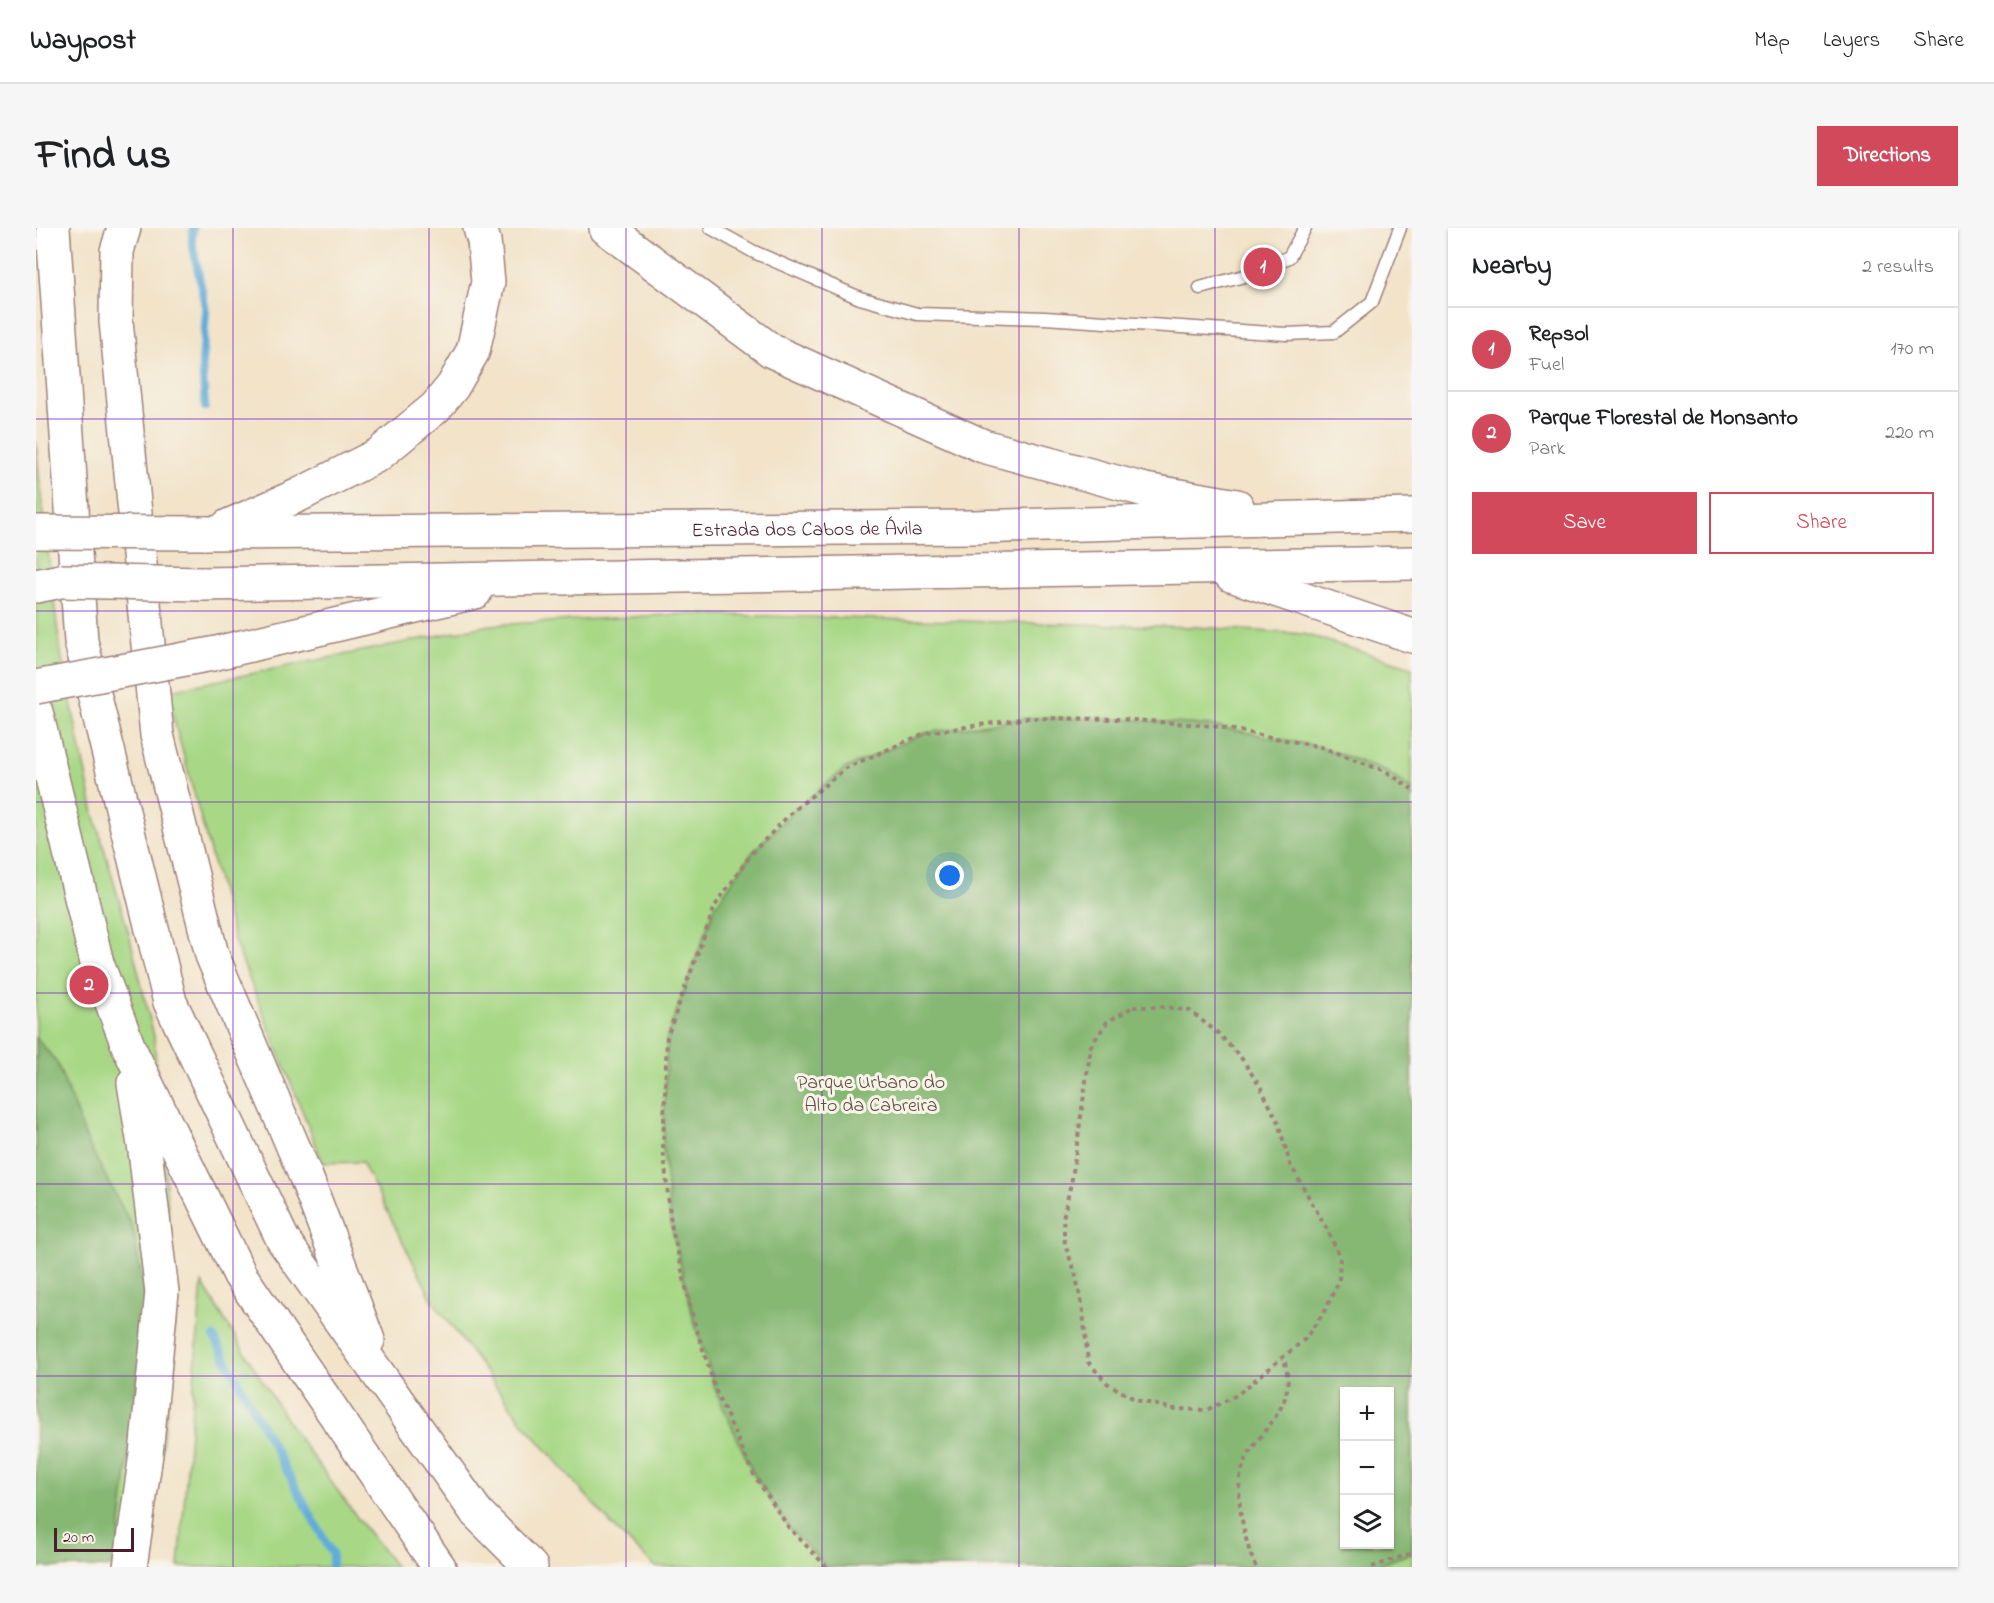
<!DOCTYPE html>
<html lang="en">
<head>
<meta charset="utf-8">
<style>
	body { margin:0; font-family:"Indie Flower",sans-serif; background:#f6f6f6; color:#202124 }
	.controls { position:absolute; right:18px; bottom:18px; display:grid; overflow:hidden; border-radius:0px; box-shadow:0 2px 4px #0004 }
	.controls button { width:54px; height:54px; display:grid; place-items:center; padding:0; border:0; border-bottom:2px solid #e0e0e0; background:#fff; color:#202124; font:30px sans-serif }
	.scale { position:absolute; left:18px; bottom:15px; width:80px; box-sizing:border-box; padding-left:6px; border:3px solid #4a1f2b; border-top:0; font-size:16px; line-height:21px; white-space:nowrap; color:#4a1f2b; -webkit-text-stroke:4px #f7f3e8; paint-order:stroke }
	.you { position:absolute; left:914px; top:648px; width:21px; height:21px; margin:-15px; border:4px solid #fff; border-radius:50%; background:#1a73e8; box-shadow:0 0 0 9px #1a73e833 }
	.badge { display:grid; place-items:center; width:39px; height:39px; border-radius:50%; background:#d1495b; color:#fff; font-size:20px; font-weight:700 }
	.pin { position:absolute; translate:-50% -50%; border:3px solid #fff; box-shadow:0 2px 6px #0006 }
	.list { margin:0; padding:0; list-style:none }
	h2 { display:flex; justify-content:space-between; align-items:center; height:78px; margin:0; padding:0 24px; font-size:26px }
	h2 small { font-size:20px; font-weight:400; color:#757577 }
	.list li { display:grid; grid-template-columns:39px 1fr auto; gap:18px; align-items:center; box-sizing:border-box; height:84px; padding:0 24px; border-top:2px solid #e0e0e0 }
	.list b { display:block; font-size:22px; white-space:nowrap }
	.list p { margin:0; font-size:20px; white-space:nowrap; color:#757577 }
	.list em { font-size:20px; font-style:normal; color:#757577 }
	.actions { display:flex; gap:12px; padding:18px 24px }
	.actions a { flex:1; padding:14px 0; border:2px solid #d1495b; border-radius:0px; text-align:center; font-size:21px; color:#d1495b }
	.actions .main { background:#d1495b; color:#fff }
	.icon { flex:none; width:33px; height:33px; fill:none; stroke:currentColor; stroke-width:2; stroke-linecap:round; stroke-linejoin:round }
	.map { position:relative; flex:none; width:1376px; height:1339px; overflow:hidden; border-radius:0px }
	header { display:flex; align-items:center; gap:36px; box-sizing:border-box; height:84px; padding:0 30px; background:#fff; border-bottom:2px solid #e0e0e0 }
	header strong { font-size:28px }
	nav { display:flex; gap:33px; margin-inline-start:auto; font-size:21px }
	.intro { display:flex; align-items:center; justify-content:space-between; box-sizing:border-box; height:144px; padding:0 36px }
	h1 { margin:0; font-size:42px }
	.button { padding:15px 27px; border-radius:0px; background:#d1495b; color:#fff; font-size:21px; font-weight:700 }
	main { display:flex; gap:36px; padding:0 36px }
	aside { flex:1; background:#fff; border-radius:0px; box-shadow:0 2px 4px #0004 }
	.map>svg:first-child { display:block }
</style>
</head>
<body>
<header>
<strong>Waypost</strong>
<nav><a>Map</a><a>Layers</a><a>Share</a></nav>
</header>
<div class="intro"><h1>Find us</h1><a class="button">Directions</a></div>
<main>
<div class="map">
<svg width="1376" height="1339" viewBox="0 0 1376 1339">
	<rect width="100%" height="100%" fill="#f7f3e8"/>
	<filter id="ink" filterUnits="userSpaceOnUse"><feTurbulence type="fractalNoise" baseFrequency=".0167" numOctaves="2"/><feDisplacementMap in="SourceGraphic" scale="12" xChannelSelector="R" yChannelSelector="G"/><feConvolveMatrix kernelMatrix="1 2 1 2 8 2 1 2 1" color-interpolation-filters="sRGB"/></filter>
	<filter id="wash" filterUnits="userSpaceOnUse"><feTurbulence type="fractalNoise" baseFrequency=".008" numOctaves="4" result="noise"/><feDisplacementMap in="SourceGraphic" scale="24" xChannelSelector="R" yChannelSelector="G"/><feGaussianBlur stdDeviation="1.35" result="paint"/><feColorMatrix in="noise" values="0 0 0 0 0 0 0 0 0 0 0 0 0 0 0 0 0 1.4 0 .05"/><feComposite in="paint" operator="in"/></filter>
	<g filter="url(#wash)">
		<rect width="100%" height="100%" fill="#f2e3c9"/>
		<path fill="#a8d886" stroke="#797c58" stroke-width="1.5" fill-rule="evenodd" d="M0,213L5,268L24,421L58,586L93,706L118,808L139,1068L136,1144L110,1339H0Z
			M648,386L1159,399L1268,406L1376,439V1339H620L581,1303L487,1195L397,1073L326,934L287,935L199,715L130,463L454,397ZM1308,1164H1354V1316H1308Z
			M166,1055L255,1199L328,1299L360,1339H143Z"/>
		<path fill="#86b873" stroke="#686c4f" stroke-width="1.5" fill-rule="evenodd" d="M992,490L1084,491L1178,498L1285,519L1351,544L1376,561V1325L1336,1339H791L753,1300L718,1247L681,1166L658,1093L635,996L627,919L631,809L679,678L716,625L757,583L810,540L889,505ZM1308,1164H1354V1316H1308Z
			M0,809L21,835L52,915L97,1000L110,1076L80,1339H0Z"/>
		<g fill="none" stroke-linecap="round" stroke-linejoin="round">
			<path stroke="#60acd9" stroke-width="8" d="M157,0L156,13L170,83L166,135L169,179
				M178,1109L296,1326V1339"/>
		</g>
	</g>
	<g filter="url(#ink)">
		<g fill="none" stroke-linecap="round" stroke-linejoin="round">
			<g stroke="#9e817a" stroke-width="15">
				<path id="lane" d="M675,0L718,24L824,70L881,86L1009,90L1250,106L1298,104L1336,74L1364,0
					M1164,60L1219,45L1253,29L1269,0"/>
			</g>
			<g stroke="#9e817a" stroke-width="36">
				<g id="highway">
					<path d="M17,0L45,413L134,774L247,1012L441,1285L495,1339"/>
					<path d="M88,0L81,23L80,93L121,507L176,727L270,949L332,1112"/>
					<path d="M570,0L736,123L947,218L1109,262L1201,278"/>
					<path d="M192,298L263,267L342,227L400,179L417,158L437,123L452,54L448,13L444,0"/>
					<path id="s1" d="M167,305L937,299L1376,287"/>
					<path d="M1195,347L1376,408"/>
					<path d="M166,356C569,347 973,345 1376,335"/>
					<path d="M0,358L25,353"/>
					<path d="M176,426L439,364"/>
					<path d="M0,484L61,735L93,820L204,1047L403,1339"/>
					<path d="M94,1339L110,1226L126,1064L109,923L98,855"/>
				</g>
			</g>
			<path stroke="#9e817a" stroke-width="4" stroke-dasharray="4.5 4.5" stroke-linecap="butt" d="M1097,779H1130L1154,783L1182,805L1206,831L1225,860L1242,894L1254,936L1292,1003L1304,1029L1303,1053L1288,1084L1269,1111L1201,1167L1171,1182L1137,1181L1100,1172L1071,1155L1052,1134L1047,1083L1039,1044L1029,1017L1027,990L1036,951L1055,818L1071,794Z
				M791,1339L753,1300L718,1247L681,1166L658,1093L635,996L627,919L631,809L679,678L716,625L757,583L810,540L889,505L992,490L1084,491L1178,498L1285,519L1351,544L1376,561
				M1220,1339C1209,1317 1199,1269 1205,1245C1217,1200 1267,1184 1247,1129
				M1336,1339L1376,1325"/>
			<use href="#lane" stroke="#fff" stroke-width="12"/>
			<use href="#highway" stroke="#fff" stroke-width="33"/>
			<g stroke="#9e817a" stroke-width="36" stroke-linecap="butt">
				<path id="highway-bridge" d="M0,304L167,305
					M25,353L166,356
					M0,459L176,426"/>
			</g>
			<use href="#highway-bridge" stroke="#fff" stroke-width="33"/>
		</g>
	</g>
	<path fill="none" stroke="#7b2cbf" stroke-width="1.5" stroke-opacity="0.55" d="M197,0V1339M393,0V1339M590,0V1339M786,0V1339M983,0V1339M1179,0V1339M0,191H1376M0,383H1376M0,574H1376M0,765H1376M0,956H1376M0,1148H1376"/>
	<g text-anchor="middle" stroke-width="6" stroke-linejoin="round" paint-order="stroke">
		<g font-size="20" fill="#4a1f2b" stroke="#f7f3e8">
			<text dy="7" stroke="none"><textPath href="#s1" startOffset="604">Estrada dos Cabos de Ávila</textPath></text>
		</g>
		<g font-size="20" fill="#624d42" stroke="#f7f3e8">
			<text x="835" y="860">Parque Urbano do<tspan x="835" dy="23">Alto da Cabreira</tspan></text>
		</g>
	</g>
</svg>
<div class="controls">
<button>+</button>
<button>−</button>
<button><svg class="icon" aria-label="layers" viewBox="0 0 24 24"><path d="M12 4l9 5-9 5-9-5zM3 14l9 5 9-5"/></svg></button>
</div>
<div class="scale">20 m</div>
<div class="you"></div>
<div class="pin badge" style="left:1227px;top:39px">1</div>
<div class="pin badge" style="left:53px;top:757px">2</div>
</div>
<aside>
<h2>Nearby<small>2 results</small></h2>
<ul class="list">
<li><span class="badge">1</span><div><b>Repsol</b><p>Fuel</p></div><em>170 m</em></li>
<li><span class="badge">2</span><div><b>Parque Florestal de Monsanto</b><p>Park</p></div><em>220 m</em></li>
</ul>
<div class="actions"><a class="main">Save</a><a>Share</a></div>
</aside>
</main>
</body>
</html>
